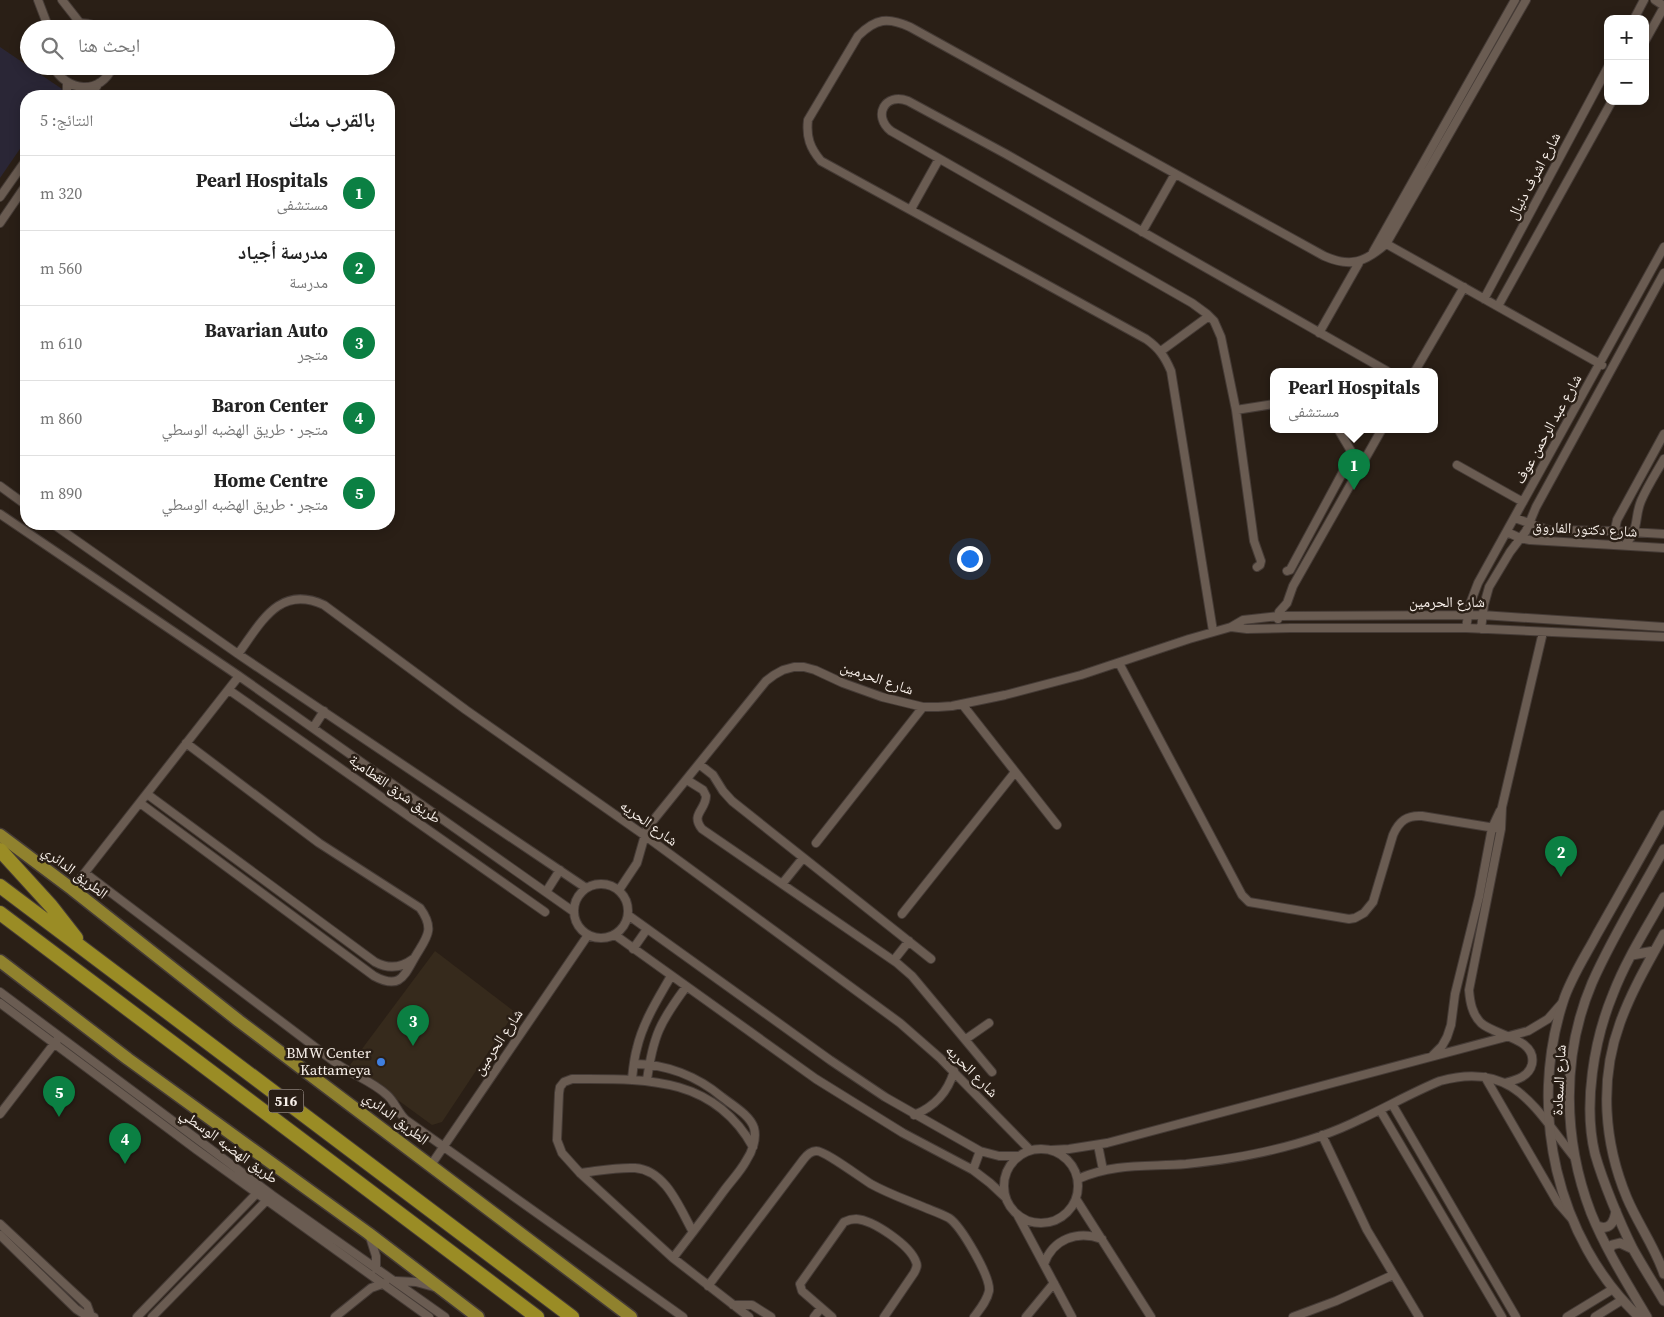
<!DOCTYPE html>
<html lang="ar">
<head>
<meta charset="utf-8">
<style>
	body { margin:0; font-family:"Source Serif 4","Noto Naskh Arabic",serif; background:#f6f6f6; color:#222; direction:rtl }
	.controls { position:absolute; right:15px; top:15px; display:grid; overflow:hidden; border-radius:10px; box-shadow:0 2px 12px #0003 }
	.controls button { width:45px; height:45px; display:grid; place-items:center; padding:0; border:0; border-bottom:1px solid #e0e0e0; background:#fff; color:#222; font:25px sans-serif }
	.you { position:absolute; left:969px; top:558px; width:18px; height:18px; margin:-12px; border:4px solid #fff; border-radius:50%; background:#1a73e8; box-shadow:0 0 0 8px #1a73e833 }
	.badge { display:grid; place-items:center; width:32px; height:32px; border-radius:50%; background:#0b8043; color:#fff; font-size:16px; font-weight:700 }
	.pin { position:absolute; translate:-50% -41px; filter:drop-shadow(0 1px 2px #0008) }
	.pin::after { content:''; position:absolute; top:26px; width:18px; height:15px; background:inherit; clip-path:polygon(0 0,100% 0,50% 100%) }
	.popup { position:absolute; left:1270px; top:368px; width:168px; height:65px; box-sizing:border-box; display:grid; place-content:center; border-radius:10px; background:#fff; filter:drop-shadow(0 1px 4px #0005); font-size:16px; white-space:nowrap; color:#767676 }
	.popup b { font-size:19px; color:#222 }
	.popup::after { content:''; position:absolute; left:50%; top:100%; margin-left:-10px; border:10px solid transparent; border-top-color:#fff }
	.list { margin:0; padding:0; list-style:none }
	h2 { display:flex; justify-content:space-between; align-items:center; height:65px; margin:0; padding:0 20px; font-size:21px }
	h2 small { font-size:16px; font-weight:400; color:#767676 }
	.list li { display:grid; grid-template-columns:32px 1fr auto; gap:15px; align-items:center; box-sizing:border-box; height:75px; padding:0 20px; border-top:1px solid #e0e0e0 }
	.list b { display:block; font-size:19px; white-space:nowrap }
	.list p { margin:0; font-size:16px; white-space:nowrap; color:#767676 }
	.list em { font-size:16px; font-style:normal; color:#767676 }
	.icon { flex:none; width:28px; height:28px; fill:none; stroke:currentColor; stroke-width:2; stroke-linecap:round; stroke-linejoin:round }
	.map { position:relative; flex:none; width:1664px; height:1317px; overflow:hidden; direction:ltr }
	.search { position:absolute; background:#fff; box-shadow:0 2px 12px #0003; left:20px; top:20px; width:375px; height:55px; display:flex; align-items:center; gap:12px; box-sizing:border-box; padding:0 18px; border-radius:28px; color:#767676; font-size:19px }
	.panel { position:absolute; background:#fff; box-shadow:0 2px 12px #0003; left:20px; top:90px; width:375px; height:440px; border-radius:20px; direction:rtl }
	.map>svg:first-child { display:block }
</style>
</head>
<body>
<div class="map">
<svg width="1664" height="1317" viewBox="0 0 1664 1317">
	<rect width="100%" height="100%" fill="#2a1f16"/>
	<path fill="#362a1c" d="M435,951L515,1012L442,1122L432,1125L350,1065Z"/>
	<path fill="#2a2636" d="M0,47L62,89L57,96H26V140L0,178Z"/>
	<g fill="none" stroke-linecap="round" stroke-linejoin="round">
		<g stroke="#453b36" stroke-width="10">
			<path id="minor" d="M38,0L49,29
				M62,0L80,23
				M1655,0L1664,6
				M1634,19L1644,0
				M64,29C76,22 89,21 101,29
				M1645,41L1664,7
				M53,66C66,92 101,96 113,66
				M67,83V96
				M90,96L99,83
				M0,197L26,160
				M911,209L939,159
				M0,223L26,185
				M1142,232L1175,174
				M1383,242L1602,365
				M1373,252L1515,0
				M1484,299L1608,67
				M1498,306L1612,101
				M1319,333L1360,261
				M1161,351L1209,316
				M1415,371L1464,287
				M1236,410L1274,404
				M1457,465L1523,502
				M0,486L26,505
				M0,514L239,676L574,912
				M1515,518L1548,530L1614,531L1664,534
				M53,524L238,654L586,888
				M1507,532L1520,538L1530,540L1664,548
				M1619,545L1614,534L1617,520L1664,434
				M1625,545C1640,528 1634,518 1641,501C1647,487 1656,473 1664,459
				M1257,567L1260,565L1261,561L1254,541L1236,410L1221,337L1214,321L1207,314L1192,303L891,131C872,116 885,92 908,101L1006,154L1387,371
				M1287,571L1290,570L1351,457V451L1338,429
				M1278,619L1279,612L1287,603L1293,586L1382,429
				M1231,627L1247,629L1291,628H1466L1664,637
				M1466,628L1470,604L1478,583L1664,247
				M1481,629L1484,605L1489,587L1510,552L1526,531L1536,507L1664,273
				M1213,631L1171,371C1165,357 1159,348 1146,339L821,161C810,148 806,137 808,120L858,36C876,18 888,17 910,27L1324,256C1351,268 1365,262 1386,244L1526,0
				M238,654C261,623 279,584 324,605L466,710L644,835L900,1023L940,1058L1030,1150
				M1119,663L1242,895L1249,902L1349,919L1355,918L1364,913L1373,902L1393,835C1399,821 1407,815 1422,816L1501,829
				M229,690L545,912
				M962,704L1057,825
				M313,728L324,711
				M699,764L713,775L723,791L732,801L931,959
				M687,780L703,790L706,796C706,810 690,814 702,829L897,963L912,976L992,1072
				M147,794L375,962C388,969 401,968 413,959
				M140,803L374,976C400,990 404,976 415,957C426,938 436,930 420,908L319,843L186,743
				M816,843L923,707
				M85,873L340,1066C356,1076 373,1082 387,1095C395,1102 398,1113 406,1120L683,1317
				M574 911a27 27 0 1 1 54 0a27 27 0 1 1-54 0Z
				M782,884L803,858
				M72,889L239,676
				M619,890L637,863L647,828L766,681L774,675L783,670L794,667H804L815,670L843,683L882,697L923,707H938L952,706L1005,695L1081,675L1189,639L1231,627L1243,620L1278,616L1482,615L1664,627
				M546,892L560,870
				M902,914L1015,772
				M628,915L830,1060L885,1097L980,1151L999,1156H1018
				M615,935L816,1079L903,1133L973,1170L990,1183L1005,1197
				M633,949L647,929
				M894,960L909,941
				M0,992L272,1195L445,1317
				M0,1003L197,1150L429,1317
				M966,1039L989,1023
				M1433,1055L1442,1046L1447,1037L1451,1025L1455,994L1479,897L1492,828L1500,811
				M634,1064C666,1064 697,1076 722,1097C732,1105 750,1115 754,1128C757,1139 752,1152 746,1161C740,1172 731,1181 723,1192C707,1214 690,1236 673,1258
				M1485,1077L1558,1203L1571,1218
				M632,1079C633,1069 634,1058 637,1048C643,1022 658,999 671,976
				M647,1080C653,1036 660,1022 686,987
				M1505,1083C1516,1080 1529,1077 1532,1064C1537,1038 1495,1036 1481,1023C1472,1014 1470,1002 1469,990L1501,829L1502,807L1543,632
				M1392,1104L1516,1317
				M1380,1110L1502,1317
				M0,1114L57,1040
				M914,1115C934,1107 948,1092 954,1071
				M1322,1135L1367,1230L1419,1317
				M1098,1145L1103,1170
				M1004 1186a37 37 0 1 1 74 0a37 37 0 1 1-74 0Z
				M1051,1150L1069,1149L1107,1143L1528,1031L1548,1019L1562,1003
				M431,1165L588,935
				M973,1170L980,1151
				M580,1173C598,1171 617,1167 635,1168C666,1170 680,1209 693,1232
				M1078,1179C1114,1163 1147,1167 1186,1164C1215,1161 1244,1157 1272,1150C1302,1143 1333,1133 1361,1119C1387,1107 1413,1092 1440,1081C1514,1060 1535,1109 1575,1158
				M1076,1199L1151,1317
				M1018,1216L1072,1317
				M0,1224L87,1305L91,1316
				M0,1235L76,1309L82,1313L94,1317
				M370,1237L376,1256V1269
				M1044,1264C1053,1239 1077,1230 1102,1239
				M396,1281L416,1282L434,1287
				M708,1286L803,1160C806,1156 810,1151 816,1151C824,1150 861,1178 871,1184C887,1193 904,1199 921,1206C930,1210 940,1213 949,1218C961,1226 991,1277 989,1291C987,1301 980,1309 974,1317
				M733,1305H752L771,1317
				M137,1317L257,1193
				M152,1317L267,1200
				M335,1317L371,1288L385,1283
				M749,1317L673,1258L580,1173L562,1153L557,1140L559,1093L560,1087L564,1082L572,1079C643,1079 713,1075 753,1147
				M814,1317L821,1308
				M832,1317L802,1291L800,1284L844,1222C848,1220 851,1219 856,1219C873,1220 910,1245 916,1262C918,1266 916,1269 914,1273L884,1317
				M1026,1317L1054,1283
				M1293,1317L1336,1301L1393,1275
				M1567,1317L1613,1289
				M1595,1317L1622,1300"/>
		</g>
		<g stroke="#453b36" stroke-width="11">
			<path id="tertiary" d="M1664,897C1646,929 1626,960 1613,994C1594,1040 1583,1105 1595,1154C1603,1182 1620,1223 1633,1249C1643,1267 1654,1284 1664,1301
				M1664,934C1648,963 1631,992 1620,1023C1599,1080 1604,1143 1627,1198C1638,1224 1655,1247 1664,1274
				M1632,955L1654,951
				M1597,1226C1610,1231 1614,1222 1616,1211
				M1609,1250L1612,1245L1620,1243L1633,1249
				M1639,1317C1556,1238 1528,1110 1563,1002C1570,979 1586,955 1597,934C1619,895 1642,855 1664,815
				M1647,1317C1627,1283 1606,1250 1591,1213C1563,1140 1561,1056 1592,983C1612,937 1640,893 1664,849"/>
		</g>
		<g stroke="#453b36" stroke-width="15">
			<path id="trunk" d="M0,835L72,889L239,1021L631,1317
				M0,961L128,1059L368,1233L478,1317"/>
		</g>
		<g stroke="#453b36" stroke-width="16">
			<path id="motorway" d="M0,850L51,906L76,938
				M0,886L572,1317
				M0,913L537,1317"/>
		</g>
		<use href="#minor" stroke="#6a5c52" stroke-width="8"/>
		<use href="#tertiary" stroke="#6a5c52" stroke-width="9"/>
		<use href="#trunk" stroke="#90822e" stroke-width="12"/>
		<use href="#motorway" stroke="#9a8c25" stroke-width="14"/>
	</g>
	<circle fill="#3f7fe0" stroke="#2a1f16" stroke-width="2" cx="381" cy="1062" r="5"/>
	<g text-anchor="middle" stroke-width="5" stroke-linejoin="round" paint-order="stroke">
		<rect fill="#2a1f16" stroke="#bab1aa" stroke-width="1" x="268.5" y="1089.5" width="35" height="23" rx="4"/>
		<g font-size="14" font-weight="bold" fill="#f8f0ea">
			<text x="286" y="1106">516</text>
		</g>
		<g font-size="15" fill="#f8f0ea" stroke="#2a1f16">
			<text transform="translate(1534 176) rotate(-62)" y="5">شارع اشرف دنيال</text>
			<text transform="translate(1548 429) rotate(-61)" y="5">شارع عبد الرحمن عوف</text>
			<text transform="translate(1585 529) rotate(3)" y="5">شارع دكتور الفاروق</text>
			<text x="1447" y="607">شارع الحرمين</text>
			<text transform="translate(877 678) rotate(19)" y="5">شارع الحرمين</text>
			<text transform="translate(395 789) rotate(35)" y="5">طريق شرق القطامية</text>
			<text transform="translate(649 823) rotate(36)" y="5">شارع الحريه</text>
			<text transform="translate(75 872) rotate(37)" y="5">الطريق الدائري</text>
			<text transform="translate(498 1042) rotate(-56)" y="5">شارع الحرمين</text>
			<text transform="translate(972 1071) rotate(45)" y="5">شارع الحريه</text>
			<text transform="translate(1559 1080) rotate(-87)" y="5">شارع السعادة</text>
			<text transform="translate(396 1118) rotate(37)" y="5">الطريق الدائري</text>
			<text transform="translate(229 1146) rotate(36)" y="5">طريق الهضبه الوسطي</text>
		</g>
		<g font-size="15" fill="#f8f0ea" stroke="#2a1f16" text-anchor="end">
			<text x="371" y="1058">BMW Center<tspan x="371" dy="17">Kattameya</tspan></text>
		</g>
	</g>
</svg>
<div class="controls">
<button>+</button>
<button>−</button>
</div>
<div class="you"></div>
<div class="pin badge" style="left:1354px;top:490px">1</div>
<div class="popup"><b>Pearl Hospitals</b>مستشفى</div>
<div class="pin badge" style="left:1561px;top:877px">2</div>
<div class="pin badge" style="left:413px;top:1046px">3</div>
<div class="pin badge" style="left:125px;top:1164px">4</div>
<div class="pin badge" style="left:59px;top:1117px">5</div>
<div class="search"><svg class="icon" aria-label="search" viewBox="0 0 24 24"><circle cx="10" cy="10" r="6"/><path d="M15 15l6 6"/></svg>ابحث هنا</div>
<section class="panel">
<h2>بالقرب منك<small>النتائج: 5</small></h2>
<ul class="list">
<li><span class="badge">1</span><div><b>Pearl Hospitals</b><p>مستشفى</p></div><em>320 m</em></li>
<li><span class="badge">2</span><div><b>مدرسة أجياد</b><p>مدرسة</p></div><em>560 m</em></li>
<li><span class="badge">3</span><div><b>Bavarian Auto</b><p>متجر</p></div><em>610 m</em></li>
<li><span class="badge">4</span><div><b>Baron Center</b><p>متجر · طريق الهضبه الوسطي</p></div><em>860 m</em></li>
<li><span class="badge">5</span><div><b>Home Centre</b><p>متجر · طريق الهضبه الوسطي</p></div><em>890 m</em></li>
</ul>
</section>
</div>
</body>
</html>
